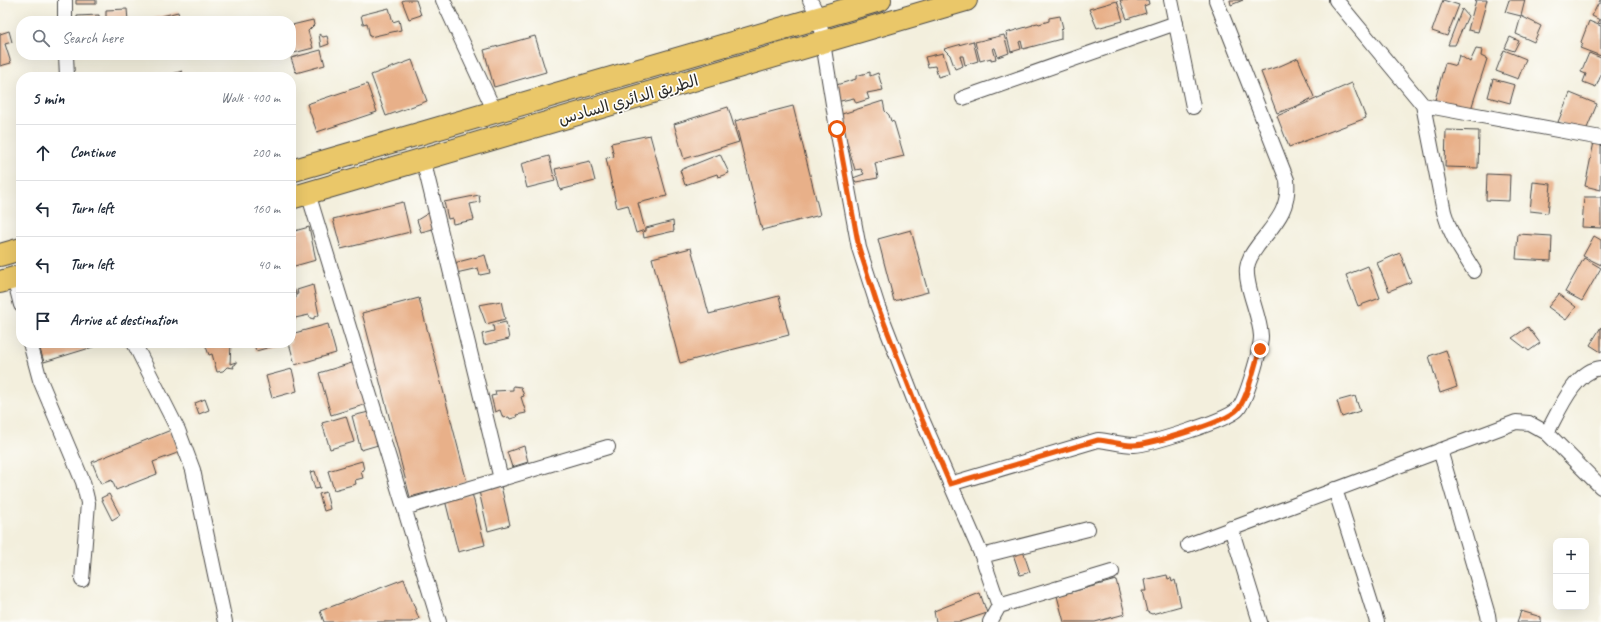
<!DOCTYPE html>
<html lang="en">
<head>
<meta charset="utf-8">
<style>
	body { margin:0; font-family:Caveat,"Playpen Sans Arabic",sans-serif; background:#f6f6f7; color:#1f2937 }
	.controls { position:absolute; right:12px; bottom:12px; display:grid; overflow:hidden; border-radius:8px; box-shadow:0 4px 16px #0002 }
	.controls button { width:36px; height:36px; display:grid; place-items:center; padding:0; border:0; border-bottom:1px solid #e0e1e3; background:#fff; color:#1f2937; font:20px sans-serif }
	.stop { position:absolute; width:12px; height:12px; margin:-9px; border:3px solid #ea580c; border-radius:50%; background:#fff }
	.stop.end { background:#ea580c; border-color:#fff; box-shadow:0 1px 4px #0008 }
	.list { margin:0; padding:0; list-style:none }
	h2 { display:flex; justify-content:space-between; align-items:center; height:52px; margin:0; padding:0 16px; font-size:17px }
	h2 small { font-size:13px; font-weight:400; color:#747a83 }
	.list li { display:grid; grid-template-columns:26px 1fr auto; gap:12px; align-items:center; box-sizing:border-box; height:56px; padding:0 16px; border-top:1px solid #e0e1e3 }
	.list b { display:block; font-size:15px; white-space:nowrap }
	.list em { font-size:13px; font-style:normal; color:#747a83 }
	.icon { flex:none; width:22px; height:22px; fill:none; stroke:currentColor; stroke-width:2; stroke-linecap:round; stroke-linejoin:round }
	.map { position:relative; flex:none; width:1601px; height:622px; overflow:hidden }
	.search { position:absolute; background:#fff; box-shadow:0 4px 16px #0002; left:16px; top:16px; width:280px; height:44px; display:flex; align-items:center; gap:10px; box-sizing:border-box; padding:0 14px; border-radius:16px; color:#747a83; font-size:15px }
	.panel { position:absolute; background:#fff; box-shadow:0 4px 16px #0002; left:16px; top:72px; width:280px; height:276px; border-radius:16px }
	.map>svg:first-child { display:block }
</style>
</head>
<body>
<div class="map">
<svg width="1601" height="622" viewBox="0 0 1601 622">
	<rect width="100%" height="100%" fill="#fdfcf7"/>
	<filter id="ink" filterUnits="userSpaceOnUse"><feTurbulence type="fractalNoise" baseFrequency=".025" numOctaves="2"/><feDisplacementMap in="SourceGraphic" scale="8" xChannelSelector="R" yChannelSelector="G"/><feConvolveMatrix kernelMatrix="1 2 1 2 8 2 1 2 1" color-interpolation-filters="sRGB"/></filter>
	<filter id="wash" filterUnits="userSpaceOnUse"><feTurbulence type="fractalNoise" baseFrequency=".012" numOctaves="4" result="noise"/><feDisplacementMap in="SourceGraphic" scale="16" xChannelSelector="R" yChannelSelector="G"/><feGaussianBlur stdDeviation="0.9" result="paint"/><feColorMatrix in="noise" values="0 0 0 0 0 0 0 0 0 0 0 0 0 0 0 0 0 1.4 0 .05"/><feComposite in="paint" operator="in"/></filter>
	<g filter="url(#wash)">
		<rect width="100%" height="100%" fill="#f3efdd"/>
		<g id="blocks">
			<path fill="#e8b089" d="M76,0H96V4H76Z
				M404,0H416L421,15L409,19L402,1Z
				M1120,0H1148L1149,4L1144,6L1146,13L1127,19Z
				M1230,0H1243L1231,5Z
				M1443,0L1459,5L1447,36L1432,31Z
				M1476,0H1487L1478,32L1468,30Z
				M1509,0H1525L1521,16L1505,12Z
				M1600,0H1601V24L1598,23L1600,20L1592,16Z
				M1117,1L1123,21L1097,28L1089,9Z
				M389,8L393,22L399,20L401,30L370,37L367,23L363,24L361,15Z
				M127,9L128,21H106V10Z
				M1462,9L1468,16L1455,45H1448Z
				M178,12L180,21H155L154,18Z
				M99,15V21H77V16Z
				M1060,16L1063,28L1061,30V39L1023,49L1021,41L1019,42L1021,49L1011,52L1006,33L1033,25V24L1038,23L1039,24L1049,21V18Z
				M1521,16L1541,26L1534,42L1516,34Z
				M313,20L314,25L308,31L313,48L294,53L291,40L292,25Z
				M1589,21L1601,26V56L1580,48L1583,44L1581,42Z
				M9,31L12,42L5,44L11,63L0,66V34Z
				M319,34L323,37L327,36L329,44L321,47Z
				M1004,35L1009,53L998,57L995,48H993L996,59L991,60V58L980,61L975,42Z
				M535,36L546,72L494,87L484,50Z
				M1510,37L1519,41L1514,51L1505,48Z
				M973,41L978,61L965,65L963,56H960L963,66L955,69L950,55L944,49Z
				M1476,49L1482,50L1481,56L1487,59L1471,109L1435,100L1445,63L1456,66L1459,55L1470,62Z
				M321,50L325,65L296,73L291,58Z
				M1504,50L1526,59L1518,79L1496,71Z
				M943,53L949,74L938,77L935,66L928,67L925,57Z
				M1589,53L1601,58V75L1596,87L1583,82L1586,74L1581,72Z
				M1298,58L1314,97L1297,106L1277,113L1261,72L1280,66Z
				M412,60L427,101L386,116L371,75Z
				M182,71L184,77H163Z
				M870,72V76L878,73L883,90L867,93L869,99L856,103L854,98L836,102L833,86L856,79V76Z
				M1493,79L1515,85L1510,103L1488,97Z
				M1352,83L1366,118L1289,147L1277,116Z
				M367,84L377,112L317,132L307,104Z
				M1570,93L1597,104L1585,133L1558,122Z
				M883,101L885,111L889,115L891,121L894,122L904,156L875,163L878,178L856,182L853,178L864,174L861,169L855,170L839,115Z
				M793,106L820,215L762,230L735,121Z
				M728,107L739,142L684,159L674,124Z
				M1446,130L1479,131L1478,168L1445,167Z
				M650,135L667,196L638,203L645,230L636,233L628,205L617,208L606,158L614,157L611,143Z
				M1594,142L1601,143V190L1585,186Z
				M720,154L729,173L718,177L717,174L685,185L680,170Z
				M549,156L555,181L527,188L521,164Z
				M590,161L595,181L560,190L555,169Z
				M1487,174L1510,175L1509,201L1486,200Z
				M1533,182L1551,184L1548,213L1530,211Z
				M479,195L480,202L470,204L474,220L453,224L452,218L448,219L444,202Z
				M1584,197H1601V228L1582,227Z
				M403,202L410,232L341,249L333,219Z
				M432,211L437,228L421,232L417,220Z
				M673,221L674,231L644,238L643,232L646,231V228Z
				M309,227L316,260L291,267V232Z
				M911,230L928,292L894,301L878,239Z
				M1518,234L1552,236L1551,261L1516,259Z
				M1594,236L1601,240V265L1583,256Z
				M691,248L709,314L779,296L789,335L680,363L652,258Z
				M1400,253L1411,282L1389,291L1377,263Z
				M485,255L490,273L480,275L478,268L452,274L450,264Z
				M1584,258L1601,268L1582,301L1565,292Z
				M1368,266L1380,298L1358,306L1346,275Z
				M313,285L319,315L314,317V319L310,318L309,315L295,318V320L291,321V299L296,298V294H298L297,290Z
				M291,289H294L296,293L291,296Z
				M1559,294L1576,307L1566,320L1548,307Z
				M419,298L467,482L410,497L362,313Z
				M501,301L505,319L486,324L479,305Z
				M506,322L509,339L484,345L482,334L494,331L493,325Z
				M328,324L336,353L295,365L289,343H291V334Z
				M1528,327L1540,343L1529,351L1512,338Z
				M1601,327V352L1590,345Z
				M38,343H106L44,362Z
				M211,343H231L230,364L236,362V364L233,366L234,368L227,367L223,371L217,372L212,354L209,355L205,344Z
				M259,343H285L256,351L254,344Z
				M1446,350L1457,387L1440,393L1429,356Z
				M355,362L367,404L331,415L319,373Z
				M292,369L297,391L272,398L266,376Z
				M513,386L521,387L524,396L521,397L526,413L516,415L517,417L510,419L509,417L503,418L500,410L495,412L491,396L496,395L495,391L513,390Z
				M1355,396L1360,411L1342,417L1337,401Z
				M205,399L209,410L199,414L195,403Z
				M369,412L378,445L361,450L352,416Z
				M346,416L354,442L330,449L322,423Z
				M171,430L180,452L153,462L157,474L116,490L112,480L101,484L92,462Z
				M524,446L528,462L512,467L507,452Z
				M362,461L364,470L361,471L363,478L355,480L356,484L334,490L328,471Z
				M315,471L320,488L315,489L310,472Z
				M501,486L510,525L488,531L479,491Z
				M326,492L330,509L324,511L319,494Z
				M472,493L485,545L458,552L445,500Z
				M109,494L120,515L112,520L101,498Z
				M1023,551L1030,572L1020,575L1013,554Z
				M1167,575L1168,579L1171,578L1172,582L1175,580L1181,606L1152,614L1147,612L1142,591H1146L1144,580Z
				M404,579L419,619L411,622H324L320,611Z
				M1116,580L1125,614L1095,622H1064L1057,596Z
				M980,593L987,613L960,622H936L934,611Z
				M1521,611L1541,617V622H1517Z"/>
		</g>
	</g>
	<g filter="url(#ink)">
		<use href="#blocks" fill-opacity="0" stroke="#494846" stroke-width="1"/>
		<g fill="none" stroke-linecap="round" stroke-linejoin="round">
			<g stroke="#494846" stroke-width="16">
				<path id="minor" d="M65,0V21
					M443,0L495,112
					M810,0L819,18L837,129L859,248L878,307L918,410L982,556L999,606L990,622
					M1171,0L1193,107
					M1336,0L1423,105L1444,212L1449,227L1456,242L1474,271
					M66,55L67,77
					M963,98L1176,23
					M1423,105L1601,138
					M423,159L501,479
					M308,193L439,622
					M14,278L21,305
					M30,343L40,380L83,482L88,503L82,580
					M134,343L178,430L193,470L225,622
					M1547,433C1558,413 1575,370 1601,368
					M1440,450L1488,615L1489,622
					M950,484L1098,440C1110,441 1122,445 1134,445C1151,444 1225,421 1237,410C1246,402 1261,349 1261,336C1260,315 1245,287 1247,268C1248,258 1254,251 1259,244C1276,222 1290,209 1287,180L1216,0
					M1335,489L1377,622
					M404,508L608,447
					M1231,528L1260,622
					M1188,545L1516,422L1529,423L1547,433L1601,487
					M982,556L1088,529
					M999,606L1112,572"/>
			</g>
			<g stroke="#494846" stroke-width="24">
				<path id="trunk" d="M291,171L880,0
					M291,198L966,0
					M0,255L21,249
					M0,282L21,276"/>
			</g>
			<use href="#minor" stroke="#fff" stroke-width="14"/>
			<use href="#trunk" stroke="#eac769" stroke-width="22"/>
		</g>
	</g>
	<g fill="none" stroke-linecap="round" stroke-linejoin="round" filter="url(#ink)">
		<path stroke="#ea580c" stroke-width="5" d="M837,129L859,248L878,307L918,410L950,484L1098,440C1110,441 1122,445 1134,445C1152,444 1227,422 1238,409C1248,397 1255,365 1260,349"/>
	</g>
	<g text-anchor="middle" stroke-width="3.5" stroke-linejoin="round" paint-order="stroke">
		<g font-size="16" fill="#2b2b2b" stroke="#fdfcf7">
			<text transform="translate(628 99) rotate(-16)" y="6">الطريق الدائري السادس</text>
		</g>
	</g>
</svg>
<div class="controls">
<button>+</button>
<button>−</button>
</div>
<div class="stop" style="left:837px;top:129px"></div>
<div class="stop end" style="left:1260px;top:349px"></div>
<div class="search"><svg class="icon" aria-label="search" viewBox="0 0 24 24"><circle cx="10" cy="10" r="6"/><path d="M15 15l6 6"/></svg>Search here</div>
<section class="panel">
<h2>5 min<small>Walk · 400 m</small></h2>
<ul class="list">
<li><svg class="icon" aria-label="ahead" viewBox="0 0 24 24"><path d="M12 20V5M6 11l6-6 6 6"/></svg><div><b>Continue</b></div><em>200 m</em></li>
<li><svg class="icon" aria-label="left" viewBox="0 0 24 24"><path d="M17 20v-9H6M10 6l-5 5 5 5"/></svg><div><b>Turn left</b></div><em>160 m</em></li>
<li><svg class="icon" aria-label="left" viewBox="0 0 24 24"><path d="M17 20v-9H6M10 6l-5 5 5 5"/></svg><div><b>Turn left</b></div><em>40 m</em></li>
<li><svg class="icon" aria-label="arrive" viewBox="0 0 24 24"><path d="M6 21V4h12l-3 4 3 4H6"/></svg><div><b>Arrive at destination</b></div></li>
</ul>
</section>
</div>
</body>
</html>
